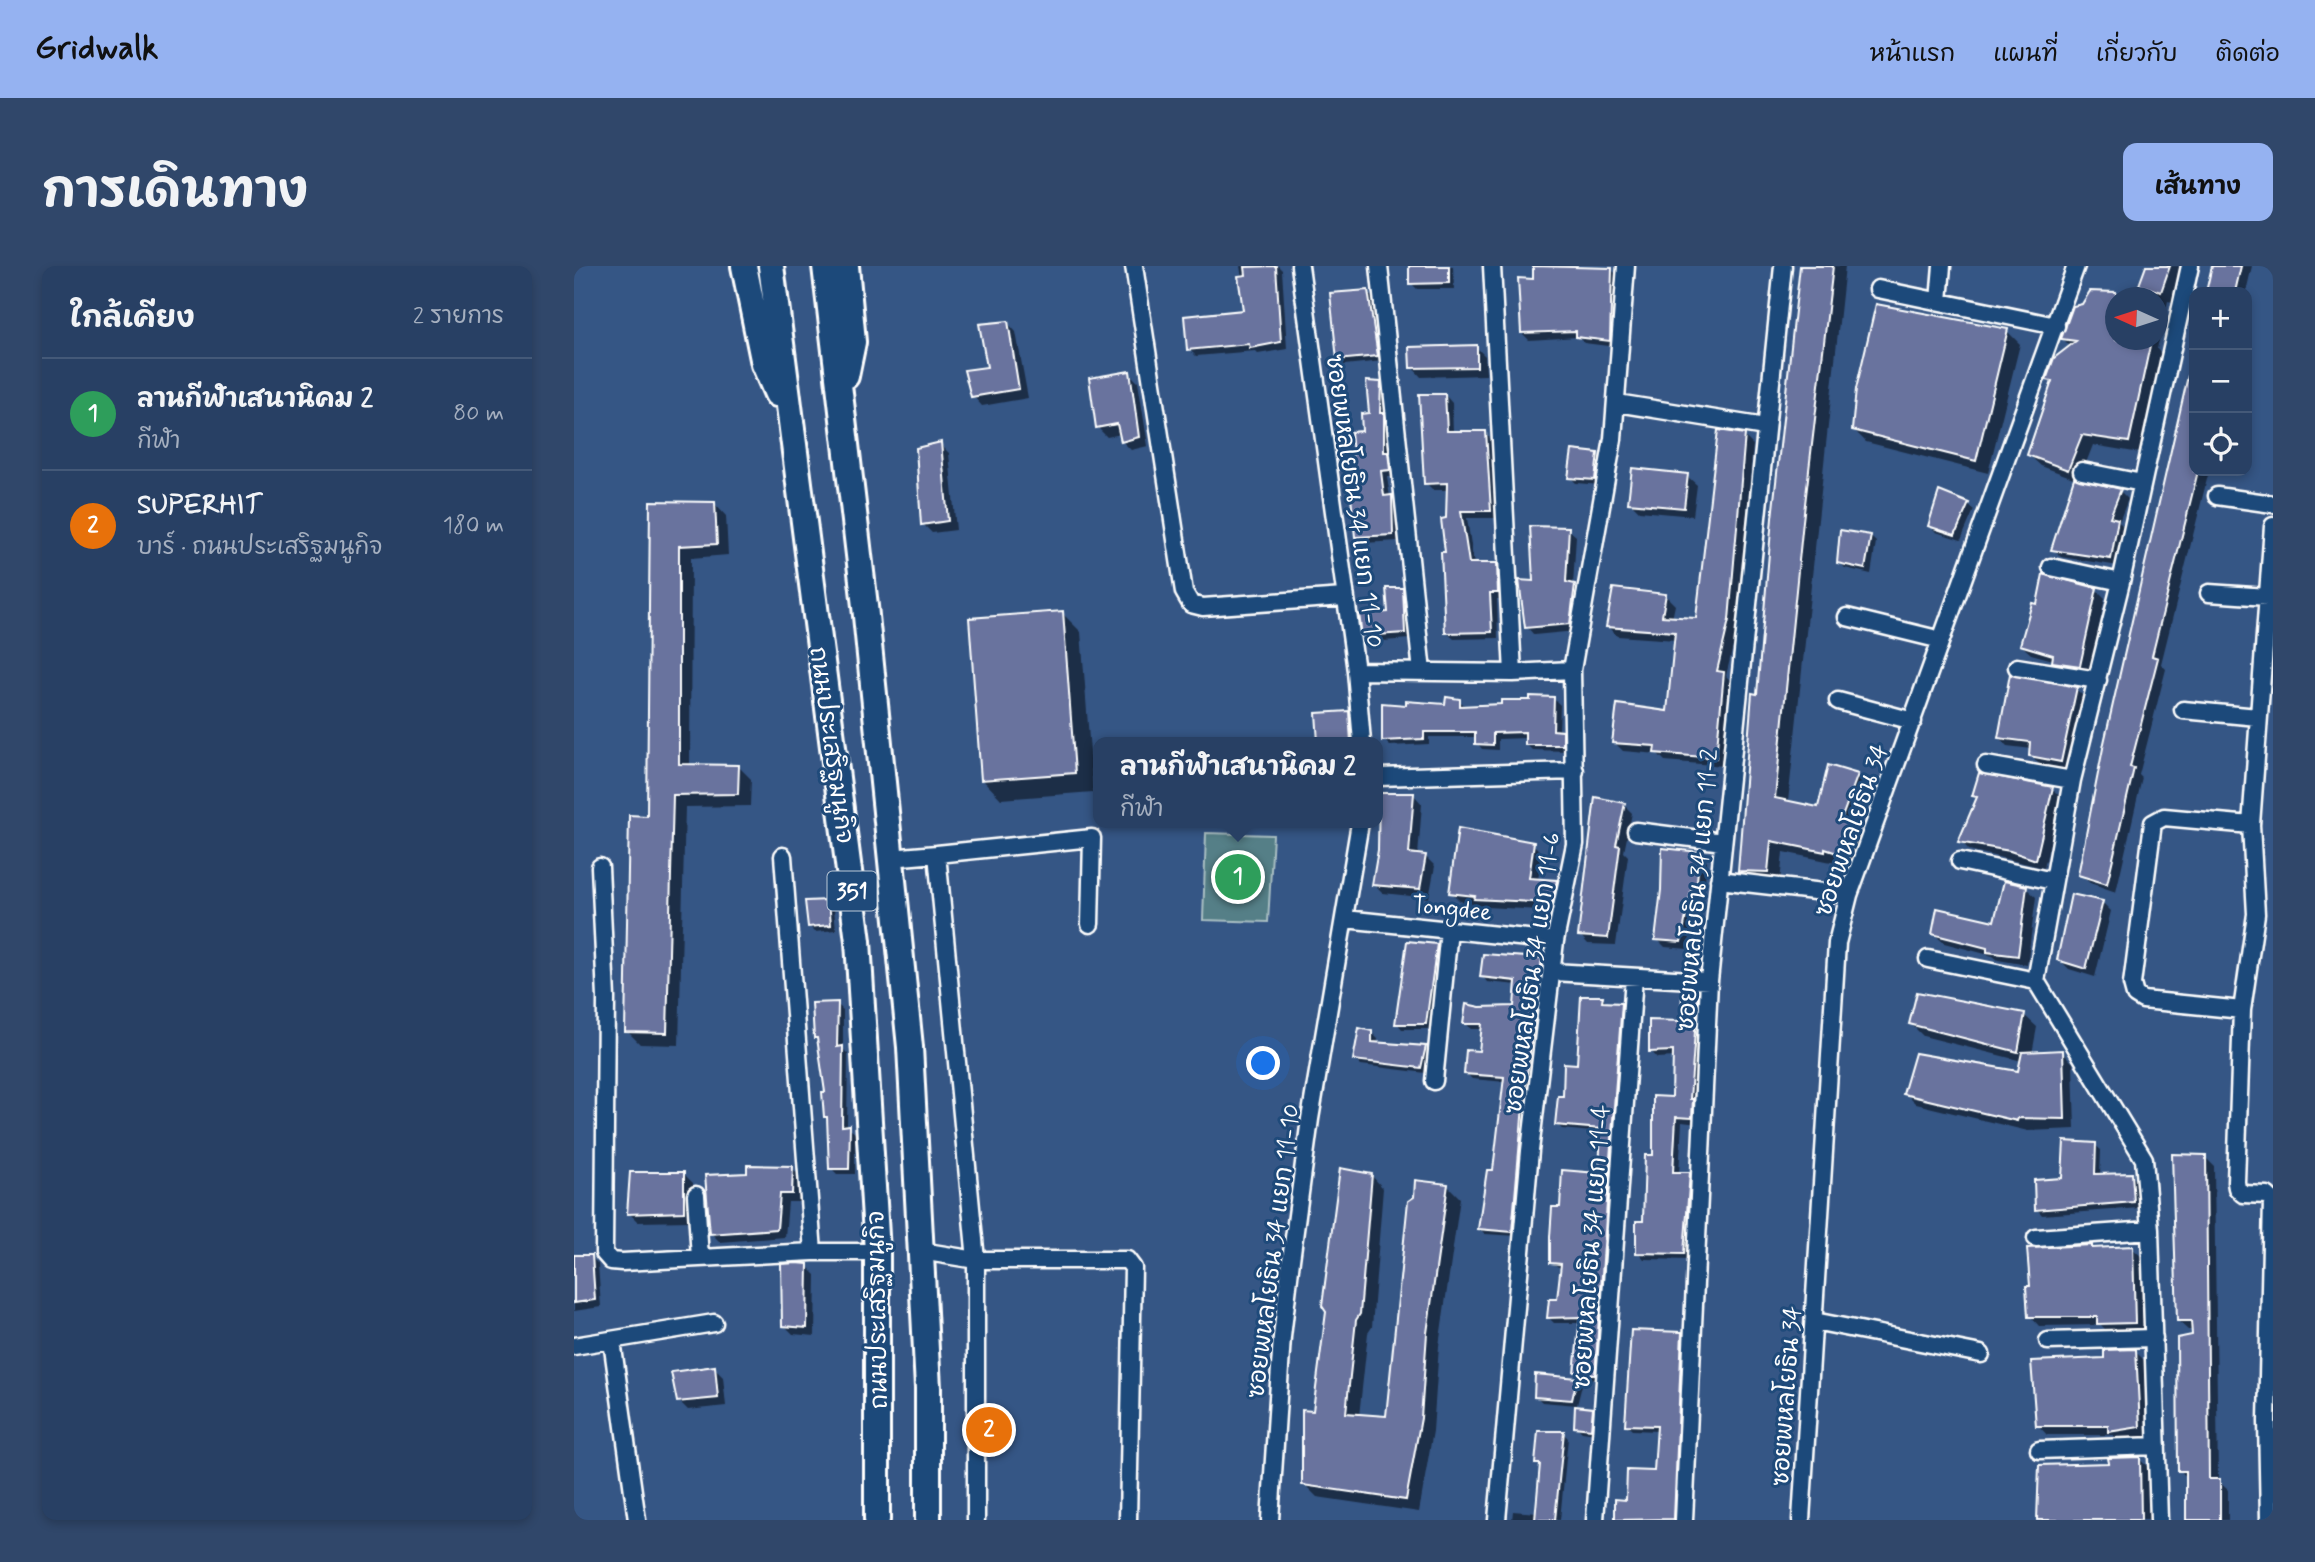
<!DOCTYPE html>
<html lang="th">
<head>
<meta charset="utf-8">
<style>
	body { margin:0; font-family:Mynerve,"Playpen Sans Thai",sans-serif; background:#30476a; color:#f1f3f6 }
	.controls { position:absolute; right:21px; top:21px; display:grid; overflow:hidden; border-radius:14px; box-shadow:0 4px 10px #0003 }
	.controls button { width:63px; height:63px; display:grid; place-items:center; padding:0; border:0; border-bottom:2px solid #445978; background:#284064; color:#f1f3f6; font:35px sans-serif }
	.compass { position:absolute; left:1531px; top:21px; width:63px; height:63px; border-radius:50%; background:#284064; box-shadow:0 4px 10px #0003; rotate:273deg }
	.you { position:absolute; left:690px; top:798px; width:24px; height:24px; margin:-18px; border:5px solid #fff; border-radius:50%; background:#1a73e8; box-shadow:0 0 0 10px #1a73e833 }
	.badge { display:grid; place-items:center; width:46px; height:46px; border-radius:50%; background:#95b2f1; color:#fff; font-size:23px; font-weight:700 }
	.pin { position:absolute; translate:-50% -50%; border:4px solid #fff; box-shadow:0 2px 7px #0006 }
	.popup { position:absolute; left:519px; top:471px; width:290px; height:91px; box-sizing:border-box; display:grid; place-content:center; border-radius:14px; background:#284064; filter:drop-shadow(0 2px 5px #0005); font-size:23px; white-space:nowrap; color:#a5afbf }
	.popup b { font-size:26px; color:#f1f3f6 }
	.popup::after { content:''; position:absolute; left:50%; top:100%; margin-left:-14px; border:14px solid transparent; border-top-color:#284064 }
	.list { margin:0; padding:0; list-style:none }
	h2 { display:flex; justify-content:space-between; align-items:center; height:91px; margin:0; padding:0 28px; font-size:30px }
	h2 small { font-size:23px; font-weight:400; color:#a5afbf }
	.list li { display:grid; grid-template-columns:46px 1fr auto; gap:21px; align-items:center; box-sizing:border-box; height:112px; padding:0 28px; border-top:2px solid #445978 }
	.list b { display:block; font-size:26px; white-space:nowrap }
	.list p { margin:0; font-size:23px; white-space:nowrap; color:#a5afbf }
	.list em { font-size:23px; font-style:normal; color:#a5afbf }
	.icon { flex:none; width:38px; height:38px; fill:none; stroke:currentColor; stroke-width:2; stroke-linecap:round; stroke-linejoin:round }
	.map { position:relative; flex:none; width:1699px; height:1254px; overflow:hidden; border-radius:14px }
	header { display:flex; align-items:center; gap:42px; box-sizing:border-box; height:98px; padding:0 35px; background:#95b2f1; color:#111 }
	header strong { font-size:33px }
	nav { display:flex; gap:38px; margin-inline-start:auto; font-size:24px }
	.intro { display:flex; align-items:center; justify-content:space-between; box-sizing:border-box; height:168px; padding:0 42px }
	h1 { margin:0; font-size:49px }
	.button { padding:18px 32px; border-radius:14px; background:#95b2f1; color:#111; font-size:24px; font-weight:700 }
	main { display:flex; gap:42px; padding:0 42px }
	aside { flex:1; background:#284064; border-radius:14px; box-shadow:0 4px 10px #0003 }
	.map>svg:first-child { display:block }
</style>
</head>
<body>
<header>
<strong>Gridwalk</strong>
<nav><a>หน้าแรก</a><a>แผนที่</a><a>เกี่ยวกับ</a><a>ติดต่อ</a></nav>
</header>
<div class="intro"><h1>การเดินทาง</h1><a class="button">เส้นทาง</a></div>
<main>
<aside>
<h2>ใกล้เคียง<small>2 รายการ</small></h2>
<ul class="list">
<li><span class="badge" style="background:#2e9e5b">1</span><div><b>ลานกีฬาเสนานิคม 2</b><p>กีฬา</p></div><em>80 m</em></li>
<li><span class="badge" style="background:#e8710a">2</span><div><b>SUPERHIT</b><p>บาร์ · ถนนประเสริฐมนูกิจ</p></div><em>180 m</em></li>
</ul>
</aside>
<div class="map">
<svg width="1699" height="1254" viewBox="0 0 1699 1254">
	<rect width="100%" height="100%" fill="#355685"/>
	<filter id="ink" filterUnits="userSpaceOnUse"><feTurbulence type="fractalNoise" baseFrequency=".0143" numOctaves="2"/><feDisplacementMap in="SourceGraphic" scale="14" xChannelSelector="R" yChannelSelector="G"/><feConvolveMatrix kernelMatrix="1 2 1 2 8 2 1 2 1" color-interpolation-filters="sRGB"/></filter>
	<g filter="url(#ink)">
		<path fill="#547f87" stroke="#aabfc3" stroke-width="2" d="M632,567L699,569L694,656L629,654Z"/>
		<path fill="#0007" fill-rule="evenodd" d="M666,0H704L708,4L713,83L684,88L681,85L622,90L615,83L673,44Z
			M836,0H879L880,23H843L837,17Z
			M961,0L1037,3L1044,10L1042,81L1010,77L1004,71L955,74L948,67L961,15Z
			M1227,0H1271L1214,536L1245,543L1283,509L1295,521L1280,561L1298,575L1287,602L1263,594L1262,597L1209,586L1206,617L1178,616L1166,604Z
			M1574,0H1609L1598,36L1594,35L1583,83L1587,88L1566,187L1519,179L1505,215L1546,225L1554,233L1545,256L1552,263L1545,300L1487,291L1479,283L1502,213L1467,200L1455,189L1479,118L1474,113L1497,81L1489,73L1517,26L1562,29ZM1542,32H1584V74H1542Z
			M1640,0H1678L1672,26H1635Z
			M793,26L799,32L809,95L770,99L764,93Z
			M433,56L442,66L454,132L408,140L399,130L415,102Z
			M1433,65L1446,78L1414,207L1292,176L1280,164Z
			M902,81L911,90L912,109L847,111L838,101Z
			M1620,94V205H1635L1587,398L1592,403L1565,509L1568,512L1542,626L1516,617L1506,608Z
			M555,107L564,116L574,180L557,184L548,175L547,168L533,171L524,162Z
			M806,118L813,125L812,151L816,155L817,190L820,194L822,211H813L816,231L824,238L825,275L789,277L782,270L781,191Z
			M871,129L878,137L879,166L911,167L918,174L923,252H893L900,299L922,298L929,306L931,333H923L924,372L880,373L872,366L874,224H859L852,217Z
			M1170,170L1179,179L1163,363L1152,410L1158,416L1150,500L1091,495L1084,488L1049,485L1040,476L1094,447L1102,374L1043,370L1034,361L1040,324L1092,330L1101,339L1098,353L1124,354Z
			M366,178L375,187L382,264L358,267L349,258Z
			M1023,189L1029,194L1026,219L1002,217L996,211Z
			M1113,210L1123,219L1119,250L1065,245L1056,236Z
			M78,237H140L152,250L154,289L117,292L116,500H164L177,513L176,540L111,541L105,779L66,778L53,765L74,552Z
			M1394,239L1400,244L1387,274L1362,266L1356,260Z
			M994,263L1002,270L999,319L1007,327L1002,365L960,369L953,361L961,316Z
			M1296,270L1302,276L1297,308L1271,302L1265,296Z
			M1522,323L1531,332L1515,409L1489,405L1479,394L1457,388L1447,379L1464,340Z
			M828,324L834,330L836,373L795,376L789,370L816,348Z
			M488,347L507,366L519,526L427,533L409,514Z
			M1502,423L1510,431L1495,503L1465,498L1457,490L1458,483L1433,480L1425,472Z
			M980,433L986,439L985,466L994,472V485L958,484L952,478L953,472L924,473V484L908,483L903,477V471H855V478L816,480L810,474L885,434L892,441L929,440Z
			M774,447L783,456L785,476H745L744,449Z
			M1478,523L1487,531L1470,602L1395,584L1387,575L1404,534L1400,530Z
			M839,528L848,538L844,590L852,591L861,600L855,632L809,627L800,618Z
			M1050,539L1058,547L1050,586L1054,590L1042,679L1014,678L1006,669Z
			M959,578L968,587L964,614L982,615L991,624L987,645L911,641L886,635L877,626Z
			M1089,584L1125,588L1133,596L1129,631H1124L1114,683L1091,681L1083,673Z
			M1452,622L1462,631L1453,699L1424,694L1419,690L1370,677L1360,668L1421,657Z
			M254,636L260,642L262,664L241,666L235,660Z
			M1528,636L1537,645L1521,711L1495,703L1485,693Z
			M862,680L868,686L858,763H828L823,757Z
			M968,694L973,700L943,970L911,968L906,963L921,906L932,816L898,813L892,807L907,787L909,763H897L891,758L905,743L941,742L944,719L913,716L908,710Z
			M1123,727L1130,734L1124,858L1108,856L1105,908H1115L1122,914L1116,994L1070,993L1064,986L1081,891L1100,833L1101,791L1083,792L1077,785L1109,756Z
			M1028,732L1034,738L1047,739L1052,745L1040,911H1035L1040,916L1026,1114L1007,1112L1001,1106L1007,1057H980L975,1052L984,1035L988,1003L978,997L988,943L1031,910L1027,905L1028,867L988,863L982,858Z
			M263,738L269,744V783L274,788L273,861L281,867V908H263L257,902L253,828L245,776L242,772Z
			M1450,749L1463,761L1458,788L1488,786L1499,797L1501,863L1454,865L1342,838L1331,827L1446,807L1448,795L1349,770L1337,758Z
			M798,767L804,773L803,778L851,782L857,788L852,807L787,799L781,793Z
			M1521,879L1527,884L1526,910L1557,909L1563,915L1566,942L1468,949L1463,943Z
			M1631,891L1640,900L1644,1215L1654,1224V1254H1614L1613,1212L1606,1204L1620,1071L1619,1064H1614L1604,1055Z
			M218,902L226,910V936H214L211,971L146,976L137,967L175,909Z
			M109,907L119,917L118,955L64,956L55,947Z
			M797,909L809,922L798,1061L794,1067L785,1150L814,1152L873,919L886,932L865,1080L859,1165L845,1246L743,1231L730,1218L741,1147Z
			M1518,980L1521,984L1558,982L1568,991L1570,1065L1534,1066L1527,1059L1465,1060L1456,1050Z
			M0,991H17L24,998L27,1041L0,1045Z
			M233,1000L242,1009L241,1070L219,1068L210,1059Z
			M1107,1068L1113,1074L1106,1254H1043V1235H1054L1082,1206L1084,1165L1058,1164L1052,1158Z
			M1561,1085L1570,1094L1574,1170L1545,1175L1539,1169H1473L1464,1159L1532,1094Z
			M140,1102L149,1111L152,1140L114,1144L105,1135Z
			M1002,1113L1008,1119L1003,1139L968,1136L962,1130Z
			M1018,1143L1024,1149L1022,1168L1008,1166L1002,1160Z
			M989,1167L994,1172L986,1254H938L939,1245L964,1247L967,1201L963,1197Z
			M1565,1193L1575,1202V1254H1465L1536,1199Z"/>
		<path fill="#69739e" stroke="#fff" stroke-width="2" d="M702,0L707,76L676,82L675,78L613,84L610,50L669,44L664,10L672,9L671,1Z
			M835,0H875V17L835,18Z
			M959,0L1038,2L1036,75L1002,71V65L947,67L944,12L959,13Z
			M1226,0H1259L1229,255L1201,532L1244,541L1254,499L1284,508L1267,554L1286,562L1275,591L1251,583V586L1197,575L1194,606L1164,605L1178,427L1183,428L1198,252Z
			M1572,0H1596L1587,26L1565,19Z
			M1638,0H1667L1661,26H1632Z
			M794,24L804,90L763,94L756,27Z
			M1516,25L1542,26V74L1577,75L1555,176L1508,169L1494,204L1453,189L1478,115L1472,114L1480,92L1502,75L1487,73L1499,40L1508,38Z
			M1302,38L1434,63L1402,195L1278,164L1282,123Z
			M434,55L445,123L397,131L390,104L413,101L405,58Z
			M903,79V101L836,102L835,81Z
			M556,105L565,171L547,176L543,158L522,162L515,112Z
			M1614,110H1620V205H1624L1578,390L1584,392L1556,501L1560,502L1533,618L1504,609L1530,477Z
			M792,115L807,116L806,147H810V186H814L816,204L807,205L810,230L818,229L819,269L781,271L773,190L779,189L777,166L788,165L787,148L795,147Z
			M845,128H871L873,165H912L917,245H887L895,297H923L924,327H916L918,366L871,367L867,286H871L867,253L872,252L873,217L850,218Z
			M1144,164L1171,168L1155,354L1143,405L1150,406L1142,492L1080,487L1081,480L1038,477L1043,438L1093,445L1101,366L1032,361L1039,322L1092,328L1088,350L1122,352Z
			M367,176L374,255L347,259L342,182Z
			M998,184L1024,187L1021,214L994,212Z
			M1058,202L1114,208L1110,242L1054,237Z
			M1500,212L1547,223L1536,251L1544,253L1537,293L1477,284Z
			M1365,225L1395,237L1381,269L1354,260Z
			M76,235L141,236L143,278L105,280V498L165,499L164,528L99,529L93,767L51,766L55,549L73,550Z
			M956,260L995,261L992,316L1001,318L996,358L951,362L945,314L959,315Z
			M1266,264L1297,269L1291,303L1263,297Z
			M1469,308L1523,322L1506,400L1478,396L1479,389L1446,379L1458,337L1463,338Z
			M812,322H829L831,367L788,370L785,348L814,346Z
			M489,345L501,507L407,514L395,352Z
			M1436,408L1503,421L1487,496L1455,490L1456,476L1424,472Z
			M956,430L980,431L979,464L989,465V479H951V466L919,467V479L901,478V466H850V473L808,475V437L832,439V435L871,438L872,431L886,433V440L927,438V434H956Z
			M775,445L777,476H744L742,447Z
			M1405,507L1479,521L1462,594L1436,585L1384,576L1403,531L1398,530Z
			M805,527H840L835,587L852,589L846,623L798,619L804,584Z
			M1021,531L1051,537L1042,579L1046,580L1034,672L1004,670Z
			M884,562L960,576L955,612L983,614L978,637L900,633L901,630L875,627Z
			M1088,582L1126,586L1122,624H1117L1107,676L1081,674L1087,624Z
			M1430,615L1453,620L1444,690L1413,686V682L1358,668L1363,642L1420,655Z
			M1497,628L1529,635L1512,703L1483,694Z
			M255,634L257,659L234,661L231,635Z
			M833,675L863,678L852,758H821Z
			M909,688L968,692L949,840L938,966L904,963L913,904H919L930,811L890,808L892,784L905,785L908,758H889L892,738L906,741L940,740L942,715L906,711Z
			M1108,725H1124L1116,833H1119L1118,852L1102,851L1099,906H1116L1110,988L1062,987V955H1069L1071,889H1079V830L1098,831L1099,785L1075,786V754L1107,755Z
			M1343,726L1451,747L1444,786L1335,758Z
			M1007,730H1029L1028,736L1048,737L1035,906L1025,905L1027,863L981,859L984,830H989L990,797L1003,798Z
			M264,736L263,781L269,780L268,860L276,859L275,903H255L253,851H250L248,826H251L243,772H240L238,737Z
			M785,762L798,765V776L852,780L847,802L779,794Z
			M1489,784L1491,853L1444,852L1443,855L1329,828L1341,787L1444,805L1448,786Z
			M1490,875L1522,877L1521,908L1558,907L1560,936L1461,944L1460,914L1488,912Z
			M1598,888L1632,889L1635,1213H1646V1254H1612V1205H1604L1603,1072L1618,1069L1617,1055H1603Z
			M173,899L219,900L218,928H206L203,963L136,968L131,909L173,907Z
			M766,902L798,908L786,1048L782,1054L772,1147L812,1150L834,935L840,931L841,914L874,918L853,1067L847,1152L832,1234L728,1219V1144L739,1145L752,1046L748,1040Z
			M988,904L1035,908L1021,1109L1000,1106L1006,1051L973,1052L975,1033H983L987,998L976,997V971L978,941H986Z
			M56,906H110V946L53,948Z
			M1518,979V982L1559,980L1561,1057L1523,1058V1051H1454L1452,1020H1456L1453,982Z
			M0,989H18L21,1034L0,1037Z
			M223,997L234,998L233,1062L208,1060L207,998Z
			M1057,1064L1108,1066L1100,1253L1041,1254V1233L1052,1234L1053,1204L1080,1205L1083,1160L1051,1159Z
			M1562,1083L1566,1161L1534,1166V1160H1462L1457,1095L1530,1092V1084Z
			M141,1100L144,1132L103,1136L97,1106Z
			M961,1108L1003,1112L998,1134L960,1131Z
			M1001,1140L1019,1142L1017,1163L1000,1161Z
			M964,1165H990L981,1254H961L966,1198H961Z
			M1566,1191L1567,1254H1463L1465,1199L1535,1197L1534,1192Z"/>
		<g fill="none" stroke-linecap="round" stroke-linejoin="round">
			<g stroke="#fff" stroke-width="21">
				<path id="street" d="M560,0L610,326L617,338L629,341L770,331
					M726,0L782,405L788,476
					M805,0L848,406
					M918,0L939,407
					M1304,23L1482,60
					M1365,35L1368,0
					M1043,137L1191,161
					M1508,205L1568,217
					M1643,230L1699,238
					M1477,301L1547,316
					M1635,327L1693,331
					M1273,351L1367,374
					M1443,401L1524,414
					M782,405L939,407L998,404
					M1264,435L1339,455
					M1609,444L1684,451
					M1412,499L1498,514
					M804,511L1001,505
					M1062,565L1149,576
					M363,588L518,572L516,658
					M209,590L239,986
					M316,592L363,588L402,994V1254
					M1386,595L1479,615
					M26,601L32,732L30,987L37,995L48,996L239,986H303
					M1145,614L1275,629
					M771,653L981,675
					M1354,693L1462,715
					M979,706L1135,715
					M1668,744L1569,734L1561,729L1558,718L1579,557L1590,551L1677,559
					M860,815L875,664
					M122,929L126,992
					M1462,972L1576,964
					M347,985L402,994H553L559,1002L554,1254
					M1240,1055L1407,1088
					M38,1075L63,1254
					M1474,1075L1580,1072
					M0,1080L140,1057
					M1465,1184L1583,1180
					M696,1254L708,1071L717,994L736,853L786,557
					M923,1254L956,885L981,675L1001,578L998,404L1039,173L1052,0
					M1021,1254L1060,711
					M1110,1254L1135,715L1209,0
					M1227,1254L1263,677L1275,629L1502,0
					M1585,1254L1576,964L1570,893L1462,715L1498,514L1547,316L1616,0
					M1695,1254L1693,1155L1698,934L1693,929L1669,928L1663,922L1662,916L1668,744L1682,648L1677,559L1699,260"/>
			</g>
			<g stroke="#fff" stroke-width="30">
				<path id="primary" d="M170,0L190,98L203,128
					M197,0L284,675L303,986V1254
					M251,0L291,340L336,781L354,1122V1254
					M272,110L279,76L272,0"/>
			</g>
			<use href="#street" stroke="#1f4a7a" stroke-width="16"/>
			<use href="#primary" stroke="#1f4a7a" stroke-width="24"/>
		</g>
	</g>
	<g text-anchor="middle" stroke-width="6" stroke-linejoin="round" paint-order="stroke">
		<rect fill="#1f4a7a" stroke="#bcc9d7" stroke-width="2" x="253.5" y="605.5" width="49" height="39" rx="5"/>
		<g font-size="23" font-weight="bold" fill="#fff">
			<text x="278" y="633">351</text>
		</g>
		<g font-size="24" fill="#fff" stroke="#1f4a7a">
			<text transform="translate(781 235) rotate(82)" y="8">ซอยพหลโยธิน 34 แยก 11-10</text>
			<text transform="translate(258 479) rotate(82)" y="8">ถนนประเสริฐมนูกิจ</text>
			<text transform="translate(1277 564) rotate(-71)" y="8">ซอยพหลโยธิน 34</text>
			<text transform="translate(1123 624) rotate(-85)" y="8">ซอยพหลโยธิน 34 แยก 11-2</text>
			<text transform="translate(878 642) rotate(6)" y="8">Tongdee</text>
			<text transform="translate(958 707) rotate(-82)" y="8">ซอยพหลโยธิน 34 แยก 11-6</text>
			<text transform="translate(1017 981) rotate(-86)" y="8">ซอยพหลโยธิน 34 แยก 11-4</text>
			<text transform="translate(699 985) rotate(-83)" y="8">ซอยพหลโยธิน 34 แยก 11-10</text>
			<text transform="translate(303 1044) rotate(-91)" y="8">ถนนประเสริฐมนูกิจ</text>
			<text transform="translate(1212 1130) rotate(-86)" y="8">ซอยพหลโยธิน 34</text>
		</g>
	</g>
</svg>
<div class="controls">
<button>+</button>
<button>−</button>
<button><svg class="icon" aria-label="locate" viewBox="0 0 24 24"><circle cx="12" cy="12" r="6"/><path d="M12 2v4M12 18v4M2 12h4M18 12h4"/></svg></button>
</div>
<svg class="compass" viewBox="-18 -18 36 36"><path d="M0-13l5 13h-10z" fill="#e53935"/><path d="M0 13l5-13h-10z" fill="#a5afbf"/></svg>
<div class="you"></div>
<div class="pin badge" style="left:664px;top:611px;background:#2e9e5b">1</div>
<div class="popup"><b>ลานกีฬาเสนานิคม 2</b>กีฬา</div>
<div class="pin badge" style="left:415px;top:1164px;background:#e8710a">2</div>
</div>
</main>
</body>
</html>
